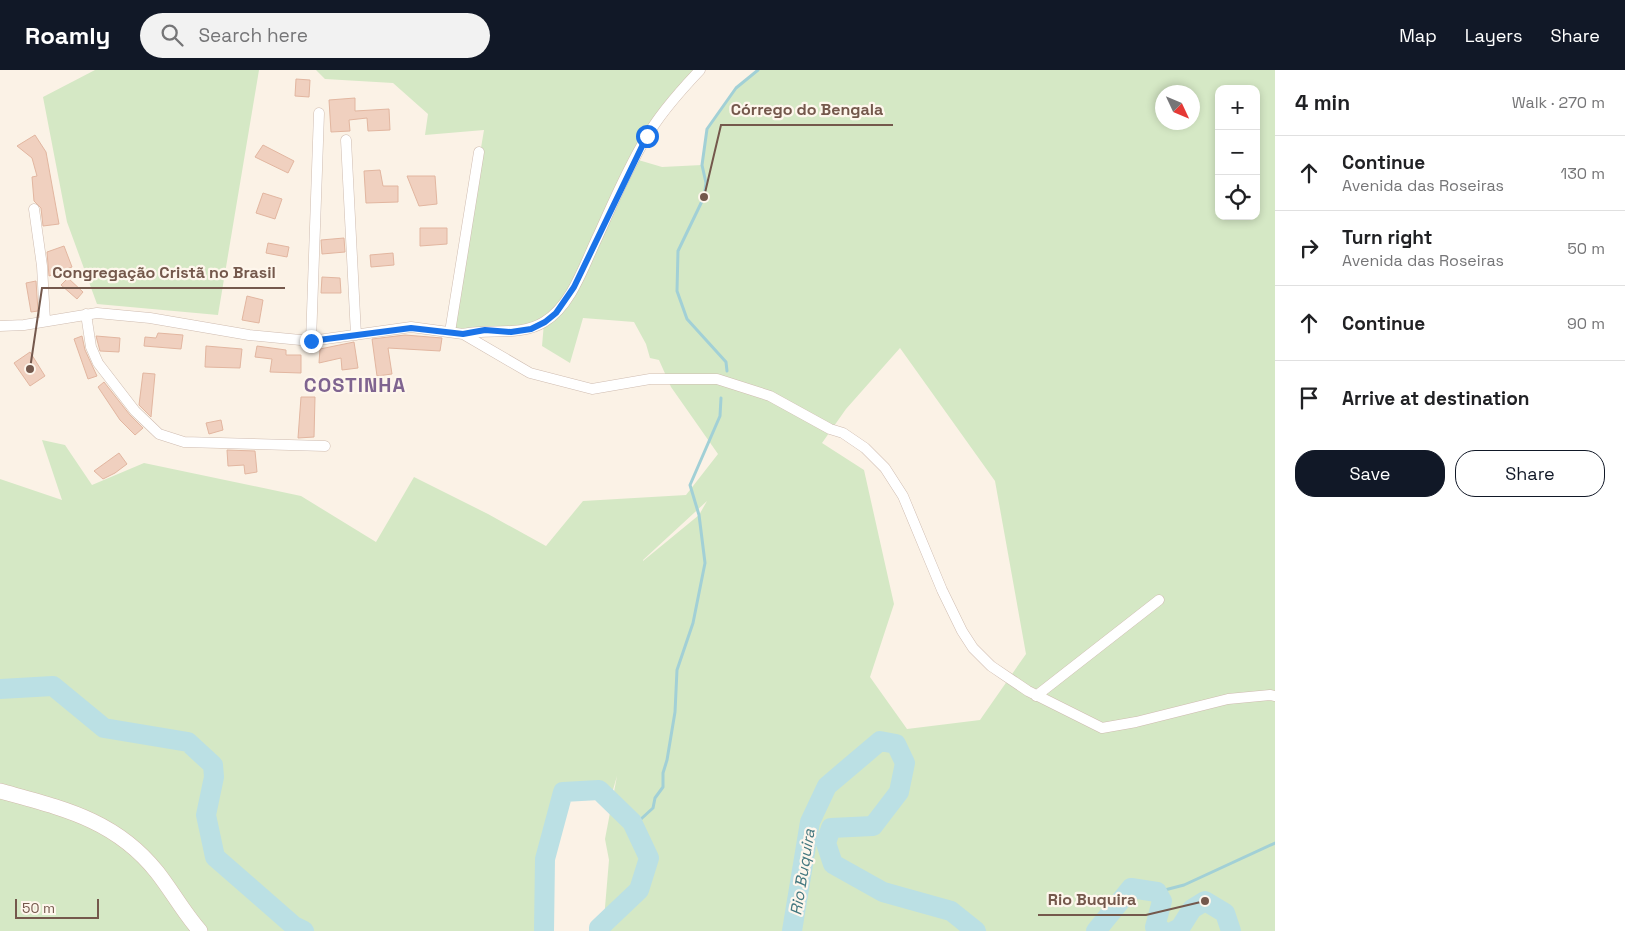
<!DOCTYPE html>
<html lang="en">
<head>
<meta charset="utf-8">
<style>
	body { margin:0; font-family:"Space Grotesk",sans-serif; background:#f2f2f2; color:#202124 }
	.controls { position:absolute; right:15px; top:15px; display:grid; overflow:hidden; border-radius:10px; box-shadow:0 2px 8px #0003 }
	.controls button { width:45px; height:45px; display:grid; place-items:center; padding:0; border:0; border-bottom:1px solid #e0e0e0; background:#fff; color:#202124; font:25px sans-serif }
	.compass { position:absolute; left:1155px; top:15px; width:45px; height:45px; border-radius:50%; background:#fff; box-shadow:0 2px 8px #0003; rotate:134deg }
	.scale { position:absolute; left:15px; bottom:12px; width:84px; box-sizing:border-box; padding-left:5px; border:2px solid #74584c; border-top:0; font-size:14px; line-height:18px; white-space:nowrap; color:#74584c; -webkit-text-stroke:4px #fef6ec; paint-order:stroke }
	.stop { position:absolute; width:15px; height:15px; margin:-11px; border:4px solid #1a73e8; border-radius:50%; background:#fff }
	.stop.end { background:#1a73e8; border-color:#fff; box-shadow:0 1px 5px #0008 }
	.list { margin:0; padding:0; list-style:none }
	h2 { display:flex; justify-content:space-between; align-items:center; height:65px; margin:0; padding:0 20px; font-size:21px }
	h2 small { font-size:16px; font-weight:400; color:#757577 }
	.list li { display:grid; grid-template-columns:32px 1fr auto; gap:15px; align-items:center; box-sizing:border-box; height:75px; padding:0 20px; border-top:1px solid #e0e0e0 }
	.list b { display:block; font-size:19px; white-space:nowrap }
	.list p { margin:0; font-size:16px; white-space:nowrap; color:#757577 }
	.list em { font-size:16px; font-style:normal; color:#757577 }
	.actions { display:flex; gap:10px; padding:15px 20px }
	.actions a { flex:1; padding:11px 0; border:1px solid #111827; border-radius:20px; text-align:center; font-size:18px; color:#111827 }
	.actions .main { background:#111827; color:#fff }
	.icon { flex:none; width:28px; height:28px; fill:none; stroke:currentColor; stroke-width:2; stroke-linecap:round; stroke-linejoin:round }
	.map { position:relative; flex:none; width:1275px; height:861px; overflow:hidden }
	header { display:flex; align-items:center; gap:30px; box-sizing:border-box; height:70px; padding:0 25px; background:#111827; color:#fff }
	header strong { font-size:24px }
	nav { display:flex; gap:28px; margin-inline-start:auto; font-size:18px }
	.search { width:350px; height:45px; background:#f2f2f2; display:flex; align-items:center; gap:12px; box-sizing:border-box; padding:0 18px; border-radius:28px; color:#757577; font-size:19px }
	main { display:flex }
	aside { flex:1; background:#fff }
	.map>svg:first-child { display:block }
</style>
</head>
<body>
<header>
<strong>Roamly</strong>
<div class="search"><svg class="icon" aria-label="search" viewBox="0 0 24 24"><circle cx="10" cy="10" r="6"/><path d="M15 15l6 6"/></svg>Search here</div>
<nav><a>Map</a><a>Layers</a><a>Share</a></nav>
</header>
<main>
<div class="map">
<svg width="1275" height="861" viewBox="0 0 1275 861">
	<rect width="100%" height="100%" fill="#fbf2e6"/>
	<path fill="#d5e8c5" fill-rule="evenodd" d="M95,0H259L218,245L97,234L67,152L43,27Z
		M316,0H702L685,16L635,89L662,97L702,95L707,59L736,18L758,0H1275V861H603L609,790L605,769L617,706L610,730L599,720L570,721L561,728L545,789L544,861H0V409L62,430L42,370L65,375L92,415L144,393L301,426L376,472L414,407L488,444L546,476L583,431L686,425L718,384L671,317L659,290L650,288L646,274L634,252L583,248L570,293L542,276L544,253L531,259L450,262L484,60L425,65L428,44L393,13L325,9ZM1219,19H1256V146H1219ZM1162,22H1192V52H1162ZM900,278L995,411L1026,584L980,650L907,659L870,607L894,534L864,400L822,373L846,339ZM707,431L699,445L643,491V490Z"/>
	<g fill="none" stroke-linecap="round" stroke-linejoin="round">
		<path stroke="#a2d0d6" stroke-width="3" d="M727,301L726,292L687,249L677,221L678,181L704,127L706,113L702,95L707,59L736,18L758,0
			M632,752L641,749L653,738L655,728L663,717V703L667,690L675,642L677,600L693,553L705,493L699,445L690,415L720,346L721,328
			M1157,822L1184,815L1275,773"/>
		<path stroke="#bbe0e4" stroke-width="20" d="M0,619L53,616L104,658L188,672L213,695L214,707L206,745L215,787L294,856L304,861
			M544,861L545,789L563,722L599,720L632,752L649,788L639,820L599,858V861
			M792,861L810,752L827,716L880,671L896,674L905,693L899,722L873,756L831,758L826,773L833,794L883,822L951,841L976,861
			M1096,861L1131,818L1157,822L1162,831L1155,857L1163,861
			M1174,861L1180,858L1192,839L1205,831L1225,843L1231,861"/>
	</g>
	<path fill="#f0d0bf" stroke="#e2b6a0" d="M296,9L310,10L309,27L295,26Z
		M355,28V41L389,39L390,60L368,61L367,48L349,50L350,61L331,62L329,30Z
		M35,65L46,82L59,154L43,156L41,138L34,131L32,107L37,106L32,88L17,76Z
		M263,75L294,91L288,103L255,87Z
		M380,100L383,116H398V132L366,133L364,101Z
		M407,106H435L437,134L419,136Z
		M263,123L282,129L275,149L256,143Z
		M420,158H447V174L420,176Z
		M344,168L345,182L322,184L321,170Z
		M268,173L289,177L287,187L266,183Z
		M64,176L72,197L49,206L47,182Z
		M393,183L394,195L371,197L370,185Z
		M322,207L340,208L341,223H321Z
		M68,208L83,222L77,229L61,215Z
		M36,211L38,241L31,242L26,213Z
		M247,226L263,230L259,253L242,250Z
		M158,263L183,265L181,279L144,276L145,267L156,268Z
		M405,265L442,268L440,281L388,278L392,304L377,306L372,269Z
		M82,266L85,280L97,306L88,309L74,269Z
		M96,266L120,268L119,282L100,281Z
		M354,272L358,298L342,300L341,288L319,293L320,279Z
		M206,276L242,279L240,298L205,297Z
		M257,276L286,280V285H301V303L270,302L272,289L255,287Z
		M30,282L45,306L30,316L14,293Z
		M143,303L155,304L151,347L139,335Z
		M104,312L130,345L143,358L135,365L120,350L98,317Z
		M301,327H315L314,367L298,368Z
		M221,350L223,360L209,364L206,353Z
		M227,380L255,381L257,402L245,404L244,395L228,396Z
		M119,383L127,394L115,403L103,409L94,401Z"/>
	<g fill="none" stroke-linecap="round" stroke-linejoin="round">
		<g stroke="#cfbcb0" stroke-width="11">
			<path id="minor" d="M346,70L356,265
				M34,139L42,196L45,251
				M86,244L91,277L98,293L135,341L159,364L184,372L325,376
				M0,256L24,255L97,243L150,248L249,265L311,271L411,257L463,264L530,303L592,319L650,309H717L770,326L830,359L843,363L865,378L885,398L903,426L942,520L962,561L973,578L991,596L1028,621L1102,658L1136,652L1228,629L1270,625L1275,626
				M450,262L479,82
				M463,264C490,258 520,267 544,252C572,235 584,195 598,166C613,133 627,99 646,68C660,43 681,20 700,0
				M311,271L319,43
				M1036,626L1159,530"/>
		</g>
		<g stroke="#d1bbad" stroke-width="16">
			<path id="secondary" d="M0,721C61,738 115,749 157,802C172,821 184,843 200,861"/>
		</g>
		<use href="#minor" stroke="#fff" stroke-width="10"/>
		<use href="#secondary" stroke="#fff" stroke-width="15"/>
	</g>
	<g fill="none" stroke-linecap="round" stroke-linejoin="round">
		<path stroke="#1a73e8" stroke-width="6" d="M311,271L411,258L463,264L485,260L511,262L531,259L545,252L556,243L574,217L647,66"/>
	</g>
	<g text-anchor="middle" stroke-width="4.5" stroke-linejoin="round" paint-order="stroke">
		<g font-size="16" font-style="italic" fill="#43777f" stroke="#fef6ec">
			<text transform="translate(802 802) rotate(-81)" y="6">Rio Buquira</text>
		</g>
		<g font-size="20" font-weight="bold" letter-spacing="1" fill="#7f6490" stroke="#fef6ec">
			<text x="355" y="322">COSTINHA</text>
		</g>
	</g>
	<path fill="none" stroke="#74584c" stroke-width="2" d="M704 127L721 55H893M30 299L42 218H285M1205 831L1146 845H1038"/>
	<g fill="#74584c" stroke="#fef6ec" stroke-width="2">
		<circle cx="704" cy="127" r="5"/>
		<circle cx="30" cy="299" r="5"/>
		<circle cx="1205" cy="831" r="5"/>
	</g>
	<g font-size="16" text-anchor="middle" font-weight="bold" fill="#74584c" stroke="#fef6ec" stroke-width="4.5" stroke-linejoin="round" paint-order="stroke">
		<text x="807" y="45">Córrego do Bengala</text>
		<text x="164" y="208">Congregação Cristã no Brasil</text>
		<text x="1092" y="835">Rio Buquira</text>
	</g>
</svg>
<div class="controls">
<button>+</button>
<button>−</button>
<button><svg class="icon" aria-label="locate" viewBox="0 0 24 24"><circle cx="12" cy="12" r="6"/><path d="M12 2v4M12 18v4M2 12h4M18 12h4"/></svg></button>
</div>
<svg class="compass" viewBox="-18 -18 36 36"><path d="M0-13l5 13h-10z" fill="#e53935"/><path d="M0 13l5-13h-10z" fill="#757577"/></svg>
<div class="scale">50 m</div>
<div class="stop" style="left:647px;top:66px"></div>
<div class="stop end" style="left:311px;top:271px"></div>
</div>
<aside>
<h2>4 min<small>Walk · 270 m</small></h2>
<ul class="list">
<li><svg class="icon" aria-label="ahead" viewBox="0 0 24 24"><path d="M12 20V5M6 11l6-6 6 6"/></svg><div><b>Continue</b><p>Avenida das Roseiras</p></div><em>130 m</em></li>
<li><svg class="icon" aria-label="right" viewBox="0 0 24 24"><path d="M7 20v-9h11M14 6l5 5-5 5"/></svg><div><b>Turn right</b><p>Avenida das Roseiras</p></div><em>50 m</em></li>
<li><svg class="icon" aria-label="ahead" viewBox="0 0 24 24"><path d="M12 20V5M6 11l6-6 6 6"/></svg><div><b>Continue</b></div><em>90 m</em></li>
<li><svg class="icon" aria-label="arrive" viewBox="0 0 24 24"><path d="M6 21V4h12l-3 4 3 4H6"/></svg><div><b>Arrive at destination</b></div></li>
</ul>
<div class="actions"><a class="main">Save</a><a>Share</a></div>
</aside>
</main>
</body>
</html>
